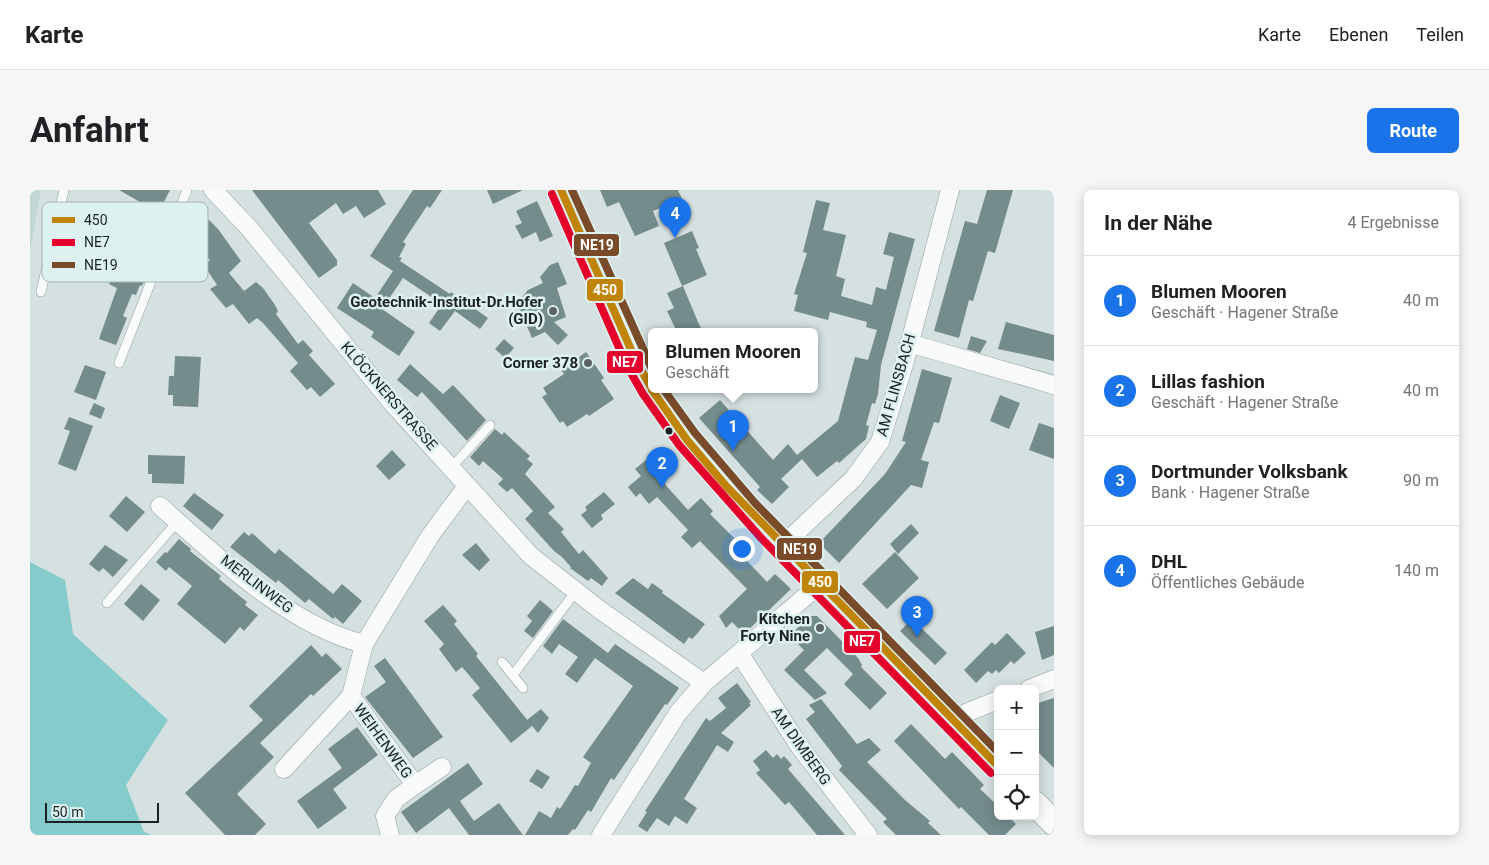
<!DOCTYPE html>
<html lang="de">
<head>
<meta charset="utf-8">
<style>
	body { margin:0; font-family:Roboto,sans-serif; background:#f6f6f6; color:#202124 }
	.controls { position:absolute; right:15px; bottom:15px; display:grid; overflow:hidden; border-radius:8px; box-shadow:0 2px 12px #0003 }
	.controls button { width:45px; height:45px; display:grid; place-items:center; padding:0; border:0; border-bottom:1px solid #e0e0e0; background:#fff; color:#202124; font:25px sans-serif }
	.scale { position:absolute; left:15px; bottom:12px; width:114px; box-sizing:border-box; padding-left:5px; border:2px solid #1c2222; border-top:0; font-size:14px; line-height:18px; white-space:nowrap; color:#1c2222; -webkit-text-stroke:4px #def1f1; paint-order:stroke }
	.you { position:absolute; left:711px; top:358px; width:18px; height:18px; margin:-12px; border:4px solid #fff; border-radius:50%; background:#1a73e8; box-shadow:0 0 0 8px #1a73e833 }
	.badge { display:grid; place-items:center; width:32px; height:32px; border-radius:50%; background:#1a73e8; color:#fff; font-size:16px; font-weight:700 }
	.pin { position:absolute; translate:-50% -41px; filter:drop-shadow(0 1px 2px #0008) }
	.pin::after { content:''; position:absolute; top:26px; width:18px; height:15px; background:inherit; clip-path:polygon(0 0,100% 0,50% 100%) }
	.popup { position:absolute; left:618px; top:138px; width:170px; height:65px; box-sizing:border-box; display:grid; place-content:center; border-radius:8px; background:#fff; filter:drop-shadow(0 1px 4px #0005); font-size:16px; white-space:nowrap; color:#757577 }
	.popup b { font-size:19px; color:#202124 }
	.popup::after { content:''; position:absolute; left:50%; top:100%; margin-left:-10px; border:10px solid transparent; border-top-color:#fff }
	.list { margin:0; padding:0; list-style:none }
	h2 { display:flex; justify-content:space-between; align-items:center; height:65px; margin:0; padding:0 20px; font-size:21px }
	h2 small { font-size:16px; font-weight:400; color:#757577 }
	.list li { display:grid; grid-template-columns:32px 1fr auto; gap:15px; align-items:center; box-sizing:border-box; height:90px; padding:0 20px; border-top:1px solid #e0e0e0 }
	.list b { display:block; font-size:19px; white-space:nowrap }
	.list p { margin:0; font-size:16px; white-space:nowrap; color:#757577 }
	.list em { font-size:16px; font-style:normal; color:#757577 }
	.icon { flex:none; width:28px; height:28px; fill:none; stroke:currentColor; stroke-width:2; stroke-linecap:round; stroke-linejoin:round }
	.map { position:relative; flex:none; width:1024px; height:645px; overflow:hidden; border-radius:8px }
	header { display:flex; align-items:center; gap:30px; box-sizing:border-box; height:70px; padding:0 25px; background:#fff; border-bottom:1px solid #e0e0e0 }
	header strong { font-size:24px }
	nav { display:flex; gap:28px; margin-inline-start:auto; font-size:18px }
	.intro { display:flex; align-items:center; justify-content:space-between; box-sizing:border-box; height:120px; padding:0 30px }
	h1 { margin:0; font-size:35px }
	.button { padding:12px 22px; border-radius:8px; background:#1a73e8; color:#fff; font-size:18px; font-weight:700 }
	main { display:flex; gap:30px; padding:0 30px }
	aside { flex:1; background:#fff; border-radius:8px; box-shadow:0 2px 12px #0003 }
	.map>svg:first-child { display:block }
</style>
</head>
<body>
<header>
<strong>Karte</strong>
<nav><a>Karte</a><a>Ebenen</a><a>Teilen</a></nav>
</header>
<div class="intro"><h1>Anfahrt</h1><a class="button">Route</a></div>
<main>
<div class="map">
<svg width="1024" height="645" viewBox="0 0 1024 645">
	<rect width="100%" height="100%" fill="#d5e0e0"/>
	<path fill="#c2d6d6" d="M0,0H11L0,61Z"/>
	<path fill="#86cbcb" d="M0,372L35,390L43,444L138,530L96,595L114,642L122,645H0Z"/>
	<path fill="#758c8c" d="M89,0H140L128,24L135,27L125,51L130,53L112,96L110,95L106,105L102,104L93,126L97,128L86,155L69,149L87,98L79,94L94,59L98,60L110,35L108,33L117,16Z
		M222,0H348L356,14L334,28L326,16L313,24L306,13L279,33L307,70V75L289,88Z
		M383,0H412L400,18L397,16L373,52L376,54L369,67L372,68L370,71L420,104L421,102L458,128L450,139L425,121L410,141L399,133L412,114L373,88L352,119L385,142L369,166L341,147L344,142L307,118L323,93L345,108L363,81L340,66Z
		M457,0H493L463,14Z
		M570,0H648L652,9L623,21L629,36L605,46L589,12L577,17Z
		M957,0H983L965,63L958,61L943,111L939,110L929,148L904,141L935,31L947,34Z
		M786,10L800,13L793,40L816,45L806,86L815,89L811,106L842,115L846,97L856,100L864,67L853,64L859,42L885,49L851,175L848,204L845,214L842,213L836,235L839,236L836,249L809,273L807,271L787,287L772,269L751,289L759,297L742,314L727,300L730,297L669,228L690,210L743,270L758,254L767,265L808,231L825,167L838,170L847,140L836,137L837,132L800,122L798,130L764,121L768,105L764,104L777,63L773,62Z
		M507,11L523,46L510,52L506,42L492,49L485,36L492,33L486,21Z
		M167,18L188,39L211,71L199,83L214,101L226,92L233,98L245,115L248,121L246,124L268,154L273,150L283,161L279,165L305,194L290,207L281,197L277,200L260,181L268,173L233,133L227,128L219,134L203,114L196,118L180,99L187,95L174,75L180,70L160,49L161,47L159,44L165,35L158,27Z
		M662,41L669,58L666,59L677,85L652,96L634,53Z
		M528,72L537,94L527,98L536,127L524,132L538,145L528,155L515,142L502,148L487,113L498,100L513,93L510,87L520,75Z
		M653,96L668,132L673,142H647L637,121L644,118L637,103Z
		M976,132L1024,145V171L968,159Z
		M941,146L957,151L950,163L937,159Z
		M474,149L484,158L475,168L465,159Z
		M556,162L574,188L571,190L584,209L559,226L557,224L537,237L533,231L530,233L512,207L517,204L513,198L534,184L531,180Z
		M145,166L171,167L168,217L143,216V205H138L139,186H144Z
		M380,174L413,204L423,195L456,230L437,251L392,202L387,207L367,190Z
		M55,175L76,182L66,210L44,202Z
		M892,179L922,188L909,233L904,232L891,270L899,272L892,298L881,295L809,373L789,353L855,284L876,252L872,251Z
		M970,205L990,213L979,239L960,231Z
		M64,213L75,218L71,229L59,224Z
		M39,227L63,236L46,281L28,274L40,241L34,239Z
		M1009,233L1024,238V269L999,260Z
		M465,239L472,245L474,242L500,266L497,269L503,274L495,284L525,317L518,323L534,339L531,342L549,364L553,360L578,388L572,396L561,388L558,391L540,378L541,377L532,367L524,361L495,329L503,321L482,298L477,302L468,294L473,289L453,271L449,276L440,267Z
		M362,260L376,275L359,290L346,276Z
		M118,265L155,266L154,294L122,293V284H118Z
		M621,266L629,276L623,281L658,320L671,308L683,321L680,324L722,366L717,371L737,392L745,384L761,399L714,444L702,432L696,438L689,426L717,399L670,351L662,358L651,347L658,340L627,307L619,314L610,303L606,307L598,297L611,286L605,279Z
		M574,302L585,314L571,325L573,329L562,338L551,325L557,320L555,317Z
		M164,303L194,325L182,340L153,316Z
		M96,306L115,322L97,342L79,326Z
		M881,334L889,343L868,364L860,354Z
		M214,342L219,346L222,343L245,364L249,359L303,404L312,394L332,411L313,434L305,427L303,429L279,409L275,413L248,390L246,393L200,357Z
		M149,349L161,359L160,361L191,386L189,389L217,412L215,415L228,425L214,441L210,437L195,454L147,414L162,396L139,377L136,381L126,372L135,362L137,363Z
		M446,353L460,370L449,381L432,365Z
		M75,355L98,370L83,387L73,378L69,382L59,374Z
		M865,362L889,388L857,419L832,394Z
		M603,388L618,399L622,393L633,401L632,403L675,434L666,445L662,449L659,447L654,454L585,403Z
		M111,394L130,410L113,431L94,414Z
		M510,410L523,421L503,448L494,441L502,431L497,426Z
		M413,415L427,431L424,434L448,464L446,466L502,536L481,553L442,505L450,498L432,477L426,482L409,459L414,454L394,431Z
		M781,426H787L804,443L828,468L832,475L831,477L857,503L840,520L814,494L823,484L797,458L774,480L797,503L785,510L754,480L774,460L768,454L770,451L762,443Z
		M533,429L578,463L585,454L649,498L637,515L635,514L584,590L581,588L561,622L558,620L545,640L543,639L538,645H495L509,621L521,628L527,617L530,619L545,595L548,596L561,573L553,567L603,496L565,468L547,493L535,484L548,467L529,454L522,464L513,456Z
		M882,429L917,463L905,475L870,441Z
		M1024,436V465L1012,470L1005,442Z
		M977,443L996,463L984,474L981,471L969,483L966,480L962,484L958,481L946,493L934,480L962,452L965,455Z
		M281,455L292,467L296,463L312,479L283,506L281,504L230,553L244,567L207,604L236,634L225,645H195L155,603L233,530L219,516Z
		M355,468L413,547L383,568L335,507L356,492L344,476Z
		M707,493L721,512L719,513L721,515L691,543L704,552L698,562L687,555L654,609L667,618L657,634L645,626L639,636L627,628L617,642L608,636L617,622L615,621L676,528L680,531L696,518L688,508Z
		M1024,508V578L1005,559V514Z
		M791,509L827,554L839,548L851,560L837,572L875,610L900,631L898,633L911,645H866L853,632L857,629L809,580L812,576L776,529L785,522L779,515Z
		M511,519L519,528L508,543L497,530Z
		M881,534L915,569L922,562L954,595L950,599L968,616V626H978L986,634L975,645H959L931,617L929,619L864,551Z
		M327,537L348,565L303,599L317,618L288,639L267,611L312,578L298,559Z
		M736,560L743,568L747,564L751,569L754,566L762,575L758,579L815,645H787L759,612L755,615L726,583L730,580L723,571Z
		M438,573L453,594L430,611L444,631L469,613L493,645H439L419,618L386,643L371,622Z
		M507,579L520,587L512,599L499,591Z"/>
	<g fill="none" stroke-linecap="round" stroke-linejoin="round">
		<g stroke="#959d9d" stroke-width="10">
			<path id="lane" d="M11,102L34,0
				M89,173L157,0
				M421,278L460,235
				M77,413L148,331
				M472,472L493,498
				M483,485L546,401"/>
		</g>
		<g stroke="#959d9d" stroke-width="19">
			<path id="street" d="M183,0L219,38L364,215L501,366L570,420L674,493
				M879,153L1024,195
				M130,316C186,366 260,436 334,454
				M752,356L823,289L850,252L875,171L920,0
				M709,463L770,557L838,645
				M999,499L1024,489
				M321,506L385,595L366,609L355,626L360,645
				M921,529L968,510
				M254,579L321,506L334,454L400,346L437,296
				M385,595L412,577
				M571,645L648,523L674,493L789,395"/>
		</g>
		<g stroke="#959d9d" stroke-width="26">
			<path id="secondary" d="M531,0L606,171C645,246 703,305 761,365C829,436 899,506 968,576
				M1005,614L1024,633"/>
		</g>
		<use href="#lane" stroke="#f9fafa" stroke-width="9"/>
		<use href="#street" stroke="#f9fafa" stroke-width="18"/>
		<use href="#secondary" stroke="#f9fafa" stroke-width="25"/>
		<g stroke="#def1f1" stroke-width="11">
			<path id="bus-1" d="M531,0L606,171L622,199
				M622,200L657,250L697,297L968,576"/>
		</g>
		<g stroke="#def1f1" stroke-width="11">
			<path id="bus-2" d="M522,4L597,176L613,204L649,255L732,349L961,583"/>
		</g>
		<g stroke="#def1f1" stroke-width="11">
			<path id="bus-3" d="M542,0L622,179
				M634,200L665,243L725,313L968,562"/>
		</g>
		<use href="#bus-1" stroke="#c08508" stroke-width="8"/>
		<use href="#bus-2" stroke="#e4002b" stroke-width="8"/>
		<use href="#bus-3" stroke="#7a4b2a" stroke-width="8"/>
	</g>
	<g fill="#5d6464" stroke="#def1f1" stroke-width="2">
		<circle cx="523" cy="121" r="5"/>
		<circle cx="558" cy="173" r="5"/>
		<circle cx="790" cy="438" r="5"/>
	</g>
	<circle fill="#1c2222" stroke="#def1f1" stroke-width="2" cx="639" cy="241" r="4.5"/>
	<g text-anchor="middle" stroke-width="5" stroke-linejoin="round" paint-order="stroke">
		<g font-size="15" font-weight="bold" fill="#1c2222" stroke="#def1f1" text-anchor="end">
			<text x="513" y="117">Geotechnik-Institut-Dr.Hofer<tspan x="513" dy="17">(GID)</tspan></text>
			<text x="548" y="178">Corner 378</text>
			<text x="780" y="434">Kitchen<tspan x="780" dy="17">Forty Nine</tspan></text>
		</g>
		<g font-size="15" fill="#1c2222" stroke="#def1f1">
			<text transform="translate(866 195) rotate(-74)" y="5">AM FLINSBACH</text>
			<text transform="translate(359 206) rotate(49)" y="5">KLÖCKNERSTRASSE</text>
			<text transform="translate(227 394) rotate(37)" y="5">MERLINWEG</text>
			<text transform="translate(353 551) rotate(54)" y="5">WEIHENWEG</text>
			<text transform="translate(771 556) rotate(55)" y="5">AM DIMBERG</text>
		</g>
	</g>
	<rect x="12" y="12" width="166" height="80" rx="8" fill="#def1f1" stroke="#a4b3b3" stroke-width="1"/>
	<rect x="22" y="27" width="23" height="6" fill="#c08508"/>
	<rect x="22" y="49" width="23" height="7" fill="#e4002b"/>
	<rect x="22" y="72" width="23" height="6" fill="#7a4b2a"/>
	<g font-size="14" fill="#1c2222">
		<text x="54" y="35">450</text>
		<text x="54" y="57">NE7</text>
		<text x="54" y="80">NE19</text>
	</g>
	<g stroke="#def1f1" stroke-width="2">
		<rect x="543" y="43" width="47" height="24" rx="5" fill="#7a4b2a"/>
		<rect x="556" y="88" width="38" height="24" rx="5" fill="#c08508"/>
		<rect x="576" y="160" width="38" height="24" rx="5" fill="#e4002b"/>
		<rect x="746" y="347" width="47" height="24" rx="5" fill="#7a4b2a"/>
		<rect x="771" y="380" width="38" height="24" rx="5" fill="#c08508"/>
		<rect x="813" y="440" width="38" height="24" rx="5" fill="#e4002b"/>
	</g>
	<g font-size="14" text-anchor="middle" font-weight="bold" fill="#fff">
		<text x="567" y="60">NE19</text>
		<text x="575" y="105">450</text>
		<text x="595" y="177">NE7</text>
		<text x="770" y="364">NE19</text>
		<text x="790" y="397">450</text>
		<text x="832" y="456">NE7</text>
	</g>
</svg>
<div class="controls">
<button>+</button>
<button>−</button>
<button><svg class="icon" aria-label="locate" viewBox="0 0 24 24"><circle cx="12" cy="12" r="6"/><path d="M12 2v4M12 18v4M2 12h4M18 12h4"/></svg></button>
</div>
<div class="scale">50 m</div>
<div class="you"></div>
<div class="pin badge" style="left:703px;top:261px">1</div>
<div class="popup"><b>Blumen Mooren</b>Geschäft</div>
<div class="pin badge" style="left:632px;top:298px">2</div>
<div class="pin badge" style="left:887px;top:447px">3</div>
<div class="pin badge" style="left:645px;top:48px">4</div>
</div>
<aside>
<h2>In der Nähe<small>4 Ergebnisse</small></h2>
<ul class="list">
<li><span class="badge">1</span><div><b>Blumen Mooren</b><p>Geschäft · Hagener Straße</p></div><em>40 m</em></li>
<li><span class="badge">2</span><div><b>Lillas fashion</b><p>Geschäft · Hagener Straße</p></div><em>40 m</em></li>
<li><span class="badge">3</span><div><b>Dortmunder Volksbank</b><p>Bank · Hagener Straße</p></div><em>90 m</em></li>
<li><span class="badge">4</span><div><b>DHL</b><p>Öffentliches Gebäude</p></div><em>140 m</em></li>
</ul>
</aside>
</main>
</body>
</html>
